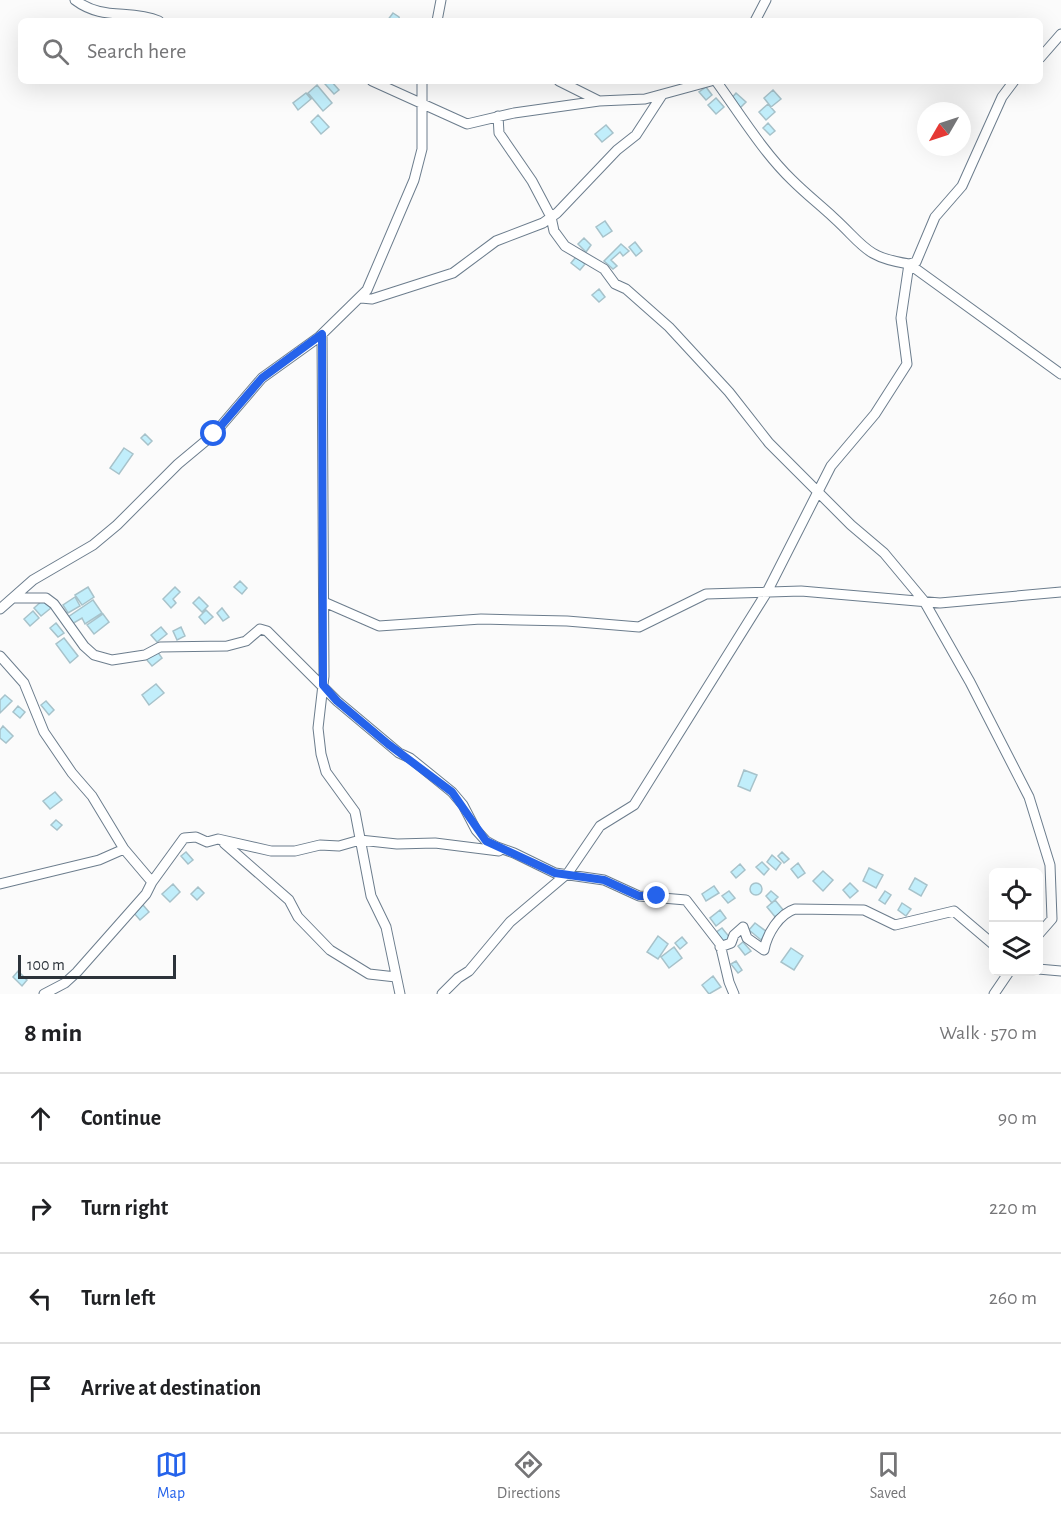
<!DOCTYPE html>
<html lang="en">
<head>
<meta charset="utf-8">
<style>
	body { margin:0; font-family:"Alegreya Sans",sans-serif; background:#f2f2f2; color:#202124 }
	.controls { position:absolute; right:18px; bottom:18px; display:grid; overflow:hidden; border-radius:9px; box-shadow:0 6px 24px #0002 }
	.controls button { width:54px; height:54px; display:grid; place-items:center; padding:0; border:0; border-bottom:2px solid #e0e0e0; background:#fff; color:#202124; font:30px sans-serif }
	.compass { position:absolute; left:917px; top:102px; width:54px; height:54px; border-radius:50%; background:#fff; box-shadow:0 6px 24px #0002; rotate:231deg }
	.scale { position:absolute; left:18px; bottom:15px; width:158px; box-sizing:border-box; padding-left:6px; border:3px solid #2c333a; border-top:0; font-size:16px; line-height:21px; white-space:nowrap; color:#2c333a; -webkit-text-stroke:4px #fbfbfb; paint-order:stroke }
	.stop { position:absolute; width:18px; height:18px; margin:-14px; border:4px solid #2563eb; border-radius:50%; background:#fff }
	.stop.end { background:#2563eb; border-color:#fff; box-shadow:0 2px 6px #0008 }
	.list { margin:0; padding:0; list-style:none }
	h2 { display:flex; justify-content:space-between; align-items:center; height:78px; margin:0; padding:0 24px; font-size:26px }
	h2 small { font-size:20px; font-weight:400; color:#757577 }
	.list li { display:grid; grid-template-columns:39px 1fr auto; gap:18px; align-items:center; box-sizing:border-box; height:90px; padding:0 24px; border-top:2px solid #e0e0e0 }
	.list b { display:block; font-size:22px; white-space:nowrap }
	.list em { font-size:20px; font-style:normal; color:#757577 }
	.icon { flex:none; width:33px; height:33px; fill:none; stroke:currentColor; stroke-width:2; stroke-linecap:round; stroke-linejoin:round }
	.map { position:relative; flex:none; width:1061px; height:994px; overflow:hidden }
	.search { position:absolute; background:#fff; box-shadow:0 6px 24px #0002; left:18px; right:18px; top:18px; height:66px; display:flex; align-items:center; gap:15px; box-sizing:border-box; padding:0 21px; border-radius:9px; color:#757577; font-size:22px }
	.sheet { height:438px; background:#fff }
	nav { display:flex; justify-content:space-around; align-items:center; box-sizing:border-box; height:84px; border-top:2px solid #e0e0e0; background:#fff; font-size:16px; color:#757577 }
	nav a { display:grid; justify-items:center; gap:3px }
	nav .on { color:#2563eb }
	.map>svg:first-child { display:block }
</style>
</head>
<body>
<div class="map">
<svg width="1061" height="994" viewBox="0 0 1061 994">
	<rect width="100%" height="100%" fill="#fbfbfb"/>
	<path fill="#c1eefb" stroke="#a7c2ca" stroke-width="1.5" d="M393,13L399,17L400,21H387Z
		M331,81L339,90L334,94L325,84Z
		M317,85L332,103L323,111L308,93Z
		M706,87L712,95L706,100L699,92Z
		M773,90L781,99L771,107L764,98Z
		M306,93L311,99L298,110L293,103Z
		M736,93L746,102L740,108L730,100Z
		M716,98L724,107L716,114L708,105Z
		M768,104L775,112L766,120L759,112Z
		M318,115L329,127L321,134L311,122Z
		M768,123L775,131L770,135L763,128Z
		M606,125L613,133L602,142L595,134Z
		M605,221L612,231L603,237L596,227Z
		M584,238L591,245L586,252L578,244Z
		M635,242L642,251L636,256L629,247Z
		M621,244L629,251L623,256L620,252L611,260L617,266L613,269L604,261Z
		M576,257L585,264L580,270L571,263Z
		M599,289L605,297L599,302L592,295Z
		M145,434L152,441L148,445L141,438Z
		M124,448L133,454L119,474L110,468Z
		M240,581L247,588L242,594L234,587Z
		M88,587L94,597L82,605L75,595Z
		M175,587L180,592L173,599L176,603L171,608L163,599Z
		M75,597L80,606L68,613L63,605Z
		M199,597L208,606L202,612L193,603Z
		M44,599L51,608L41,616L34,608Z
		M93,600L102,613L85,624L82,618L72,624L68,617Z
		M222,608L229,617L223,621L217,613Z
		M206,610L213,617L205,624L199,617Z
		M33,611L39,618L30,626L24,619Z
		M103,614L109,622L94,634L87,625Z
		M56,623L64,633L58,637L50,628Z
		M161,627L167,634L157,642L151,635Z
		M181,627L185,636L177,640L173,631Z
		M64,638L78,656L70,663L56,644Z
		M157,651L162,658L152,666L146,659Z
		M156,684L164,693L149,705L142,695Z
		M5,695L12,701L0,713V700Z
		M46,701L54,710L49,715L41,705Z
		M18,706L25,712L20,718L13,712Z
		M3,726L13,736L6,743L0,738V730Z
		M744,770L757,775L750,791L738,786Z
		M55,792L62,800L50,809L43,801Z
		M56,820L62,825L57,830L51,825Z
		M186,852L193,860L188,864L181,856Z
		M782,852L789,859L784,863L778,856Z
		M772,855L781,863L776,870L767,862Z
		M762,862L769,869L764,875L756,867Z
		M798,863L805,873L798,878L791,869Z
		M740,864L745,870L736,878L731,872Z
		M869,868L883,875L876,888L863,881Z
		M823,871L833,880L823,891L813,881Z
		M915,878L927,885L921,896L909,889Z
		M750 889a6 6 0 1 1 12 0a6 6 0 1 1-12 0Z
		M850,883L858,891L850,898L843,890Z
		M173,884L180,892L170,902L162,894Z
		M714,886L719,893L706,901L702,894Z
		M198,887L204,893L197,900L191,894Z
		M729,891L735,898L728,903L722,896Z
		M771,891L778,897L772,903L766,896Z
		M885,891L891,895L885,904L879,900Z
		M775,900L784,911L776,918L767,907Z
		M902,903L911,909L906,916L898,910Z
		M143,905L149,912L140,920L133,912Z
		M720,910L726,918L716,926L710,918Z
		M755,923L767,932L761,940L749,930Z
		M722,928L731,939L723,945L715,933Z
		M658,936L668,944L658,959L647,952Z
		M682,937L687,943L680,949L675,943Z
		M743,942L751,951L745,955L738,946Z
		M674,947L682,958L669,968L661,957Z
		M791,948L803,956L794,970L781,962Z
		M736,961L742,970L738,973L731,964Z
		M18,971L27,980L22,986L13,977Z
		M713,976L721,987L709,994L702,985Z"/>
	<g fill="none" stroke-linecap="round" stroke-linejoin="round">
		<g stroke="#6c7d8d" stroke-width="11">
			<path id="street" d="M75,0C103,21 129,9 159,21
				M437,21L441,0
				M755,21L766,0
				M1040,58L1061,34
				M372,81L467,124L514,113L599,101L645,99L711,81
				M559,81L599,101
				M716,81C740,114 763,152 792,180C805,193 820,205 833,217C864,245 864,257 909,264L1061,374
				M498,116L499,133L532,181L551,217L554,231L565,246L604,269L615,284L626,289L669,327L729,392L769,443L851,525L884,553L924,601L970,682L1029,797L1050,865L1052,919L1038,935
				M909,264L916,262L935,217L962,186L1002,97L1014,81
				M361,298L372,299L453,273L496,241L543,223L557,213L617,150L636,135L662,95
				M322,334L324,676L318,728L321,754L326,772L355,812L371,896L386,927L400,994
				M13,598H46L54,604L84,646L94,655L112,660L145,655L160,647L227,646L246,641L260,629L267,631L337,701L399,753L410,758L452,792L463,805L476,830L486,841L497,847L514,853L555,873L604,880L639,896L686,900L720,944L729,982L734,994
				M324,602L379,626L481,619L567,621L639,627L706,594L801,591L940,603L1061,592
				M0,609L33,580L93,545L117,525L178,464L214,434L262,378L319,337L367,290L414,180L422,149V81
				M0,656L24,683L44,732L72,773L92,796L124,849
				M224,843L289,900L298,917L330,950L369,974L396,977
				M0,884L99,860L124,849L152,882L184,838L196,837L207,842L218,839L271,851H295L320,845L339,846L360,840L397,844L435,843L499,851
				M720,947L731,943L734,935L743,927L747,938L764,950C767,934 779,914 795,909L864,910L895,925L954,911L994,945
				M1038,969L1061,971
				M44,994L65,983L77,972L146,894L152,882
				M442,994L458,978L469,971L510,922L568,873L600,826L634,805L767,592L831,466L875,414L907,364L901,318L909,264
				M994,994L1009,972"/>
		</g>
		<use href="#street" stroke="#fff" stroke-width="9"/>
	</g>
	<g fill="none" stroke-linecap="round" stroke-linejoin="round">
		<path stroke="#2563eb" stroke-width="8" d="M214,434L262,378L322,334L323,685L337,701L388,744L452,792L486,841L555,873L604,880L639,896H657"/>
	</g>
</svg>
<div class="controls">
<button><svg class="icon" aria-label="locate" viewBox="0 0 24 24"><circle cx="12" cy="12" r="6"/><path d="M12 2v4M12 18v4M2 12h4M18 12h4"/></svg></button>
<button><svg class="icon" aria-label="layers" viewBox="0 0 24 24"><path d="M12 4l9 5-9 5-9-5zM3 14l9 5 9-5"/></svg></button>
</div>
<svg class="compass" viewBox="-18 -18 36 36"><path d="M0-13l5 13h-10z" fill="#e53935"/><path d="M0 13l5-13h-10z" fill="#757577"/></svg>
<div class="scale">100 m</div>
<div class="stop" style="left:214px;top:434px"></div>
<div class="stop end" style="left:657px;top:896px"></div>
<div class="search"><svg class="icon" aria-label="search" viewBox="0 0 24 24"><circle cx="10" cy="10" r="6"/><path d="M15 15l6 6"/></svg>Search here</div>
</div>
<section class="sheet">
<h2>8 min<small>Walk · 570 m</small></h2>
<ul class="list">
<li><svg class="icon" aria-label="ahead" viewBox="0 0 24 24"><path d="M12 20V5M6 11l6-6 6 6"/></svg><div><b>Continue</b></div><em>90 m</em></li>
<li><svg class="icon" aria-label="right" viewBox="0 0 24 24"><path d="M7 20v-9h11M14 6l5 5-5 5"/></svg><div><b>Turn right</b></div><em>220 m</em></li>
<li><svg class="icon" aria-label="left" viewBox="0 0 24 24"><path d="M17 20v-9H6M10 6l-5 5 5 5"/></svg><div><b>Turn left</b></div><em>260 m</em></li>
<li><svg class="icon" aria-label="arrive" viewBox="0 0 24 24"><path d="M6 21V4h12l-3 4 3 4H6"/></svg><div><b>Arrive at destination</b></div></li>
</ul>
</section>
<nav>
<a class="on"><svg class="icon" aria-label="map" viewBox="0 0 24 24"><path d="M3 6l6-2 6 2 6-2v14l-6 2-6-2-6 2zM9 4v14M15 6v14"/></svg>Map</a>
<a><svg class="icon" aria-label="directions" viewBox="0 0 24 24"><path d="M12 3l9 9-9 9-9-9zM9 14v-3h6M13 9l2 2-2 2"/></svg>Directions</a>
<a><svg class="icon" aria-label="saved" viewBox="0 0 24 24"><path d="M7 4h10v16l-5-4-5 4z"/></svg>Saved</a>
</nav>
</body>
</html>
